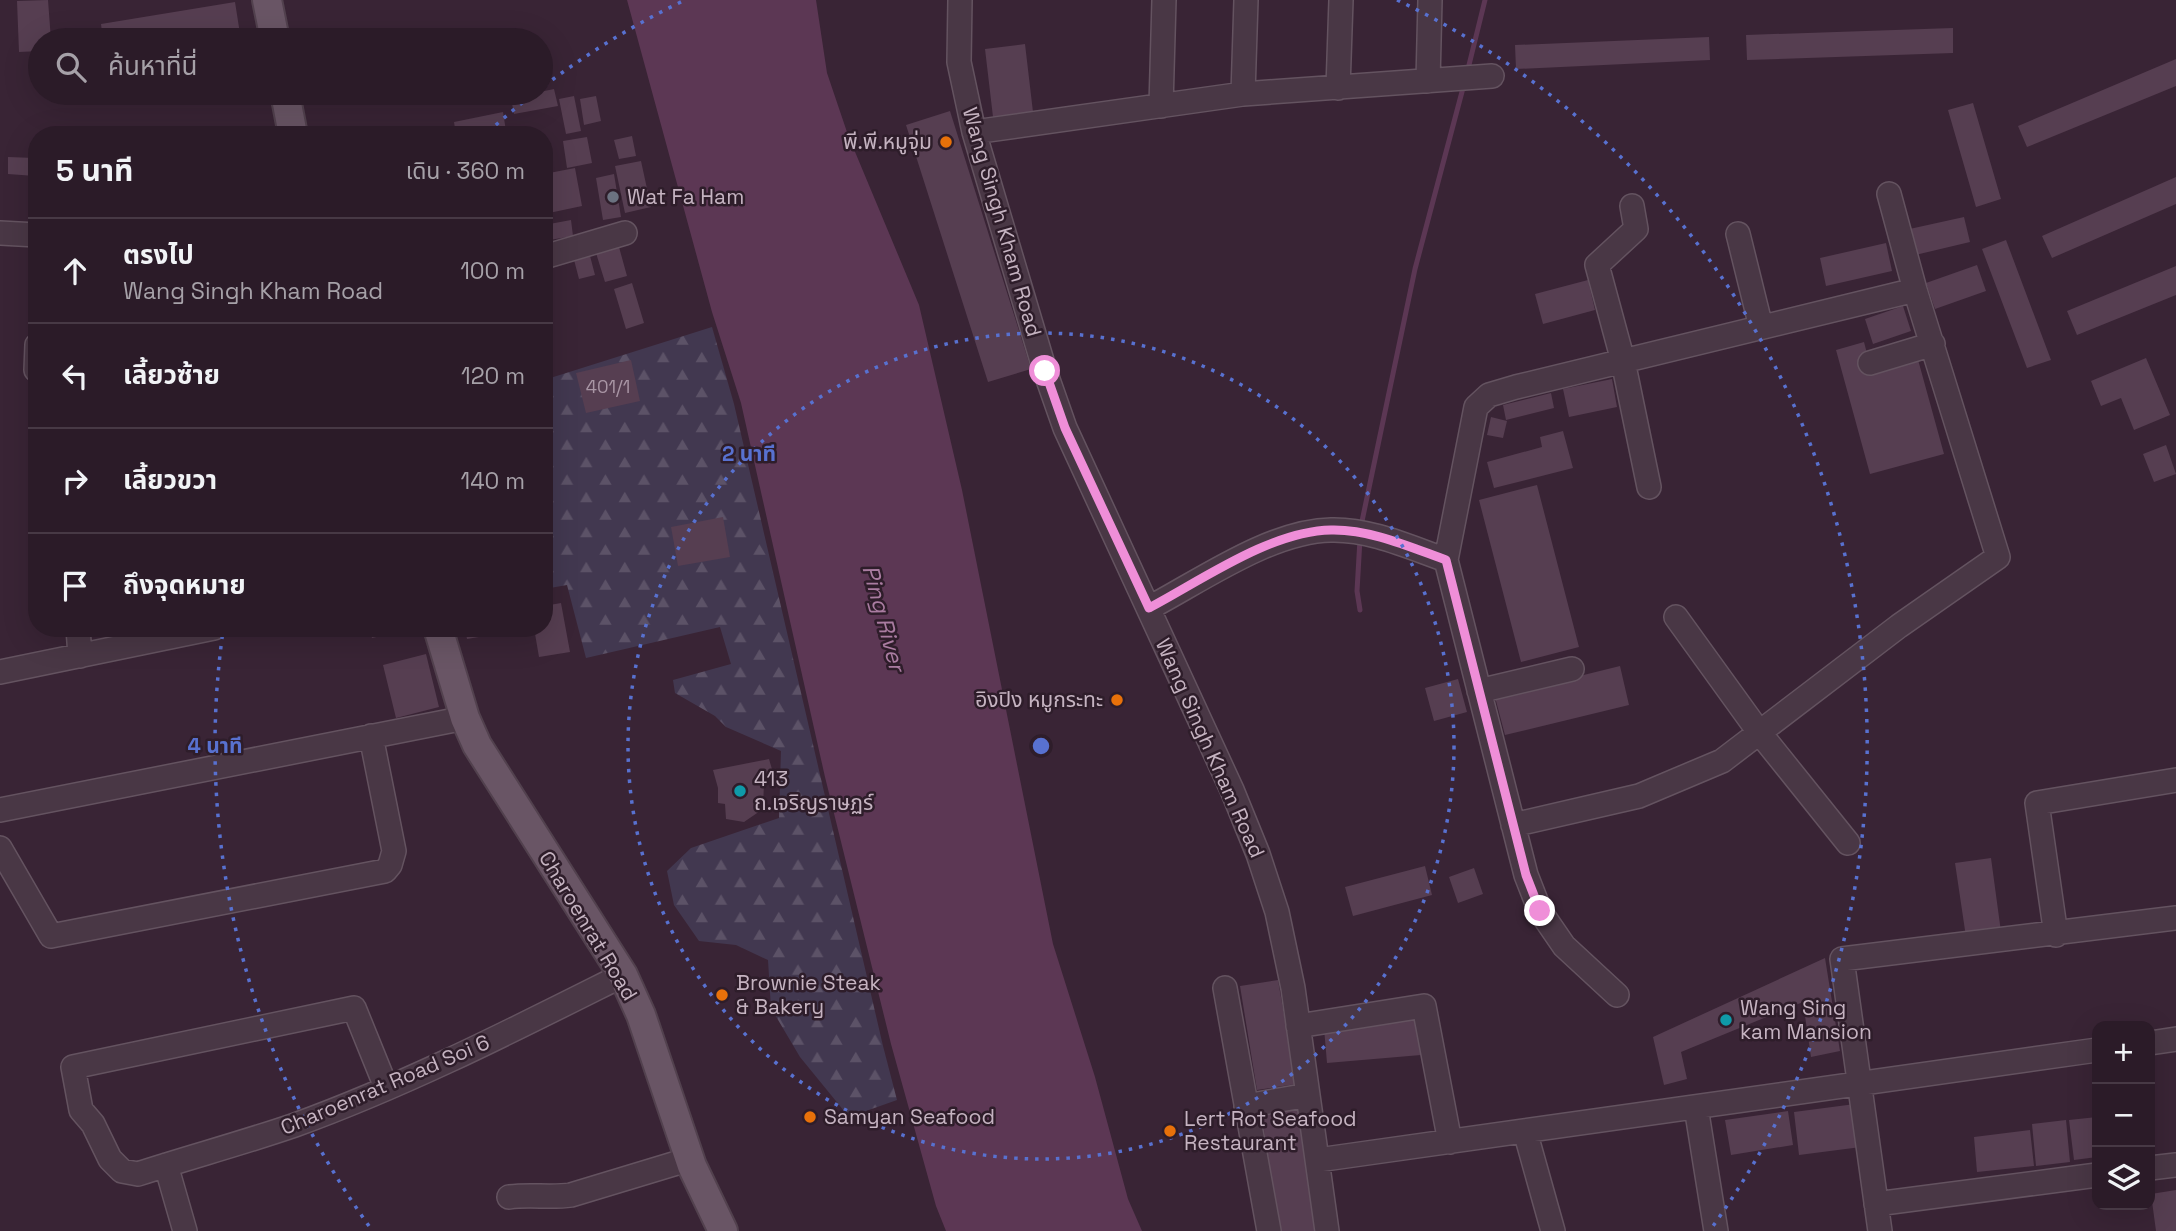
<!DOCTYPE html>
<html lang="th">
<head>
<meta charset="utf-8">
<style>
	body { margin:0; font-family:"Space Grotesk","Noto Sans Thai",sans-serif; background:#332430; color:#f1f3f6 }
	.controls { position:absolute; right:21px; bottom:21px; display:grid; overflow:hidden; border-radius:14px; box-shadow:0 7px 28px #0002 }
	.controls button { width:63px; height:63px; display:grid; place-items:center; padding:0; border:0; border-bottom:2px solid #473945; background:#2b1b28; color:#f1f3f6; font:35px sans-serif }
	.stop { position:absolute; width:21px; height:21px; margin:-16px; border:5px solid #ef8ed8; border-radius:50%; background:#fff }
	.stop.end { background:#ef8ed8; border-color:#fff; box-shadow:0 2px 7px #0008 }
	.list { margin:0; padding:0; list-style:none }
	h2 { display:flex; justify-content:space-between; align-items:center; height:91px; margin:0; padding:0 28px; font-size:30px }
	h2 small { font-size:23px; font-weight:400; color:#a6a1a8 }
	.list li { display:grid; grid-template-columns:46px 1fr auto; gap:21px; align-items:center; box-sizing:border-box; height:105px; padding:0 28px; border-top:2px solid #473945 }
	.list b { display:block; font-size:26px; white-space:nowrap }
	.list p { margin:0; font-size:23px; white-space:nowrap; color:#a6a1a8 }
	.list em { font-size:23px; font-style:normal; color:#a6a1a8 }
	.icon { flex:none; width:38px; height:38px; fill:none; stroke:currentColor; stroke-width:2; stroke-linecap:round; stroke-linejoin:round }
	.map { position:relative; flex:none; width:2176px; height:1231px; overflow:hidden }
	.search { position:absolute; background:#2b1b28; box-shadow:0 7px 28px #0002; left:28px; top:28px; width:525px; height:77px; display:flex; align-items:center; gap:18px; box-sizing:border-box; padding:0 24px; border-radius:38px; color:#a6a1a8; font-size:26px }
	.panel { position:absolute; background:#2b1b28; box-shadow:0 7px 28px #0002; left:28px; top:126px; width:525px; height:511px; border-radius:28px }
	.map>svg:first-child { display:block }
</style>
</head>
<body>
<div class="map">
<svg width="2176" height="1231" viewBox="0 0 2176 1231">
	<defs>
		<pattern id="forest-firs" width="22" height="20" patternUnits="userSpaceOnUse" patternTransform="scale(1.75)"><rect width="22" height="20" fill="#423850"/><path d="M5 1l3.5 6h-7zM16 11l3.5 6h-7z" fill="#5c5267"/></pattern>
	</defs>
	<rect width="100%" height="100%" fill="#392435"/>
	<path fill="url(#forest-firs)" d="M712,327L734,404L883,1046L897,1100L849,1117L800,1057L771,1008L768,960L736,945L699,941L674,905L667,871L691,848L779,818L781,751L726,727L715,716L675,693L673,680L731,664L720,627L586,658L567,585L544,589V380Z"/>
	<path fill="#5c3754" d="M627,0H816L827,73L848,135L919,305L962,490L1053,944L1095,1077L1128,1199L1142,1231H946L936,1206L891,1044L825,777L741,403L712,312Z"/>
	<g fill="none" stroke-linecap="round" stroke-linejoin="round">
		<path stroke="#5c3754" stroke-width="5" d="M1468,69L1485,0
			M1361,526L1415,269L1463,88
			M1360,610L1357,591L1360,539"/>
	</g>
	<path fill="#563e51" d="M48,0L51,40H40V51L19,52L17,1Z
		M235,2L241,40H103L101,24Z
		M1953,28V53L1747,60L1746,35Z
		M1709,37L1710,60L1516,69L1515,45Z
		M1025,44L1033,112L993,117L985,49Z
		M2176,59V86L2027,147L2018,126Z
		M554,89L558,106L514,114L511,98Z
		M574,96L581,131L566,134L559,99Z
		M596,96L601,121L584,125L580,99Z
		M1973,103L2001,199L1976,207L1948,110Z
		M950,111L1031,369L988,382L906,125Z
		M503,112L506,131L486,135H456L454,122Z
		M632,136L636,156L619,159L614,140Z
		M587,137L592,163L567,168L563,141Z
		M8,157L35,158V176L8,174Z
		M641,161L651,207L625,213L615,166Z
		M575,168L582,206L549,213L544,174Z
		M614,174L621,217L603,220L596,178Z
		M2176,177V204L2052,258L2042,236Z
		M1964,217L1970,242L1911,256L1905,230Z
		M571,220L573,236L544,241V225Z
		M2006,240L2051,360L2027,368L1982,249Z
		M1886,243L1892,271L1826,286L1820,258Z
		M619,247L627,276L605,282L596,253Z
		M589,252L595,275L579,279L573,256Z
		M1977,265L1986,291L1935,309L1926,283Z
		M2176,266V295L2077,335L2067,311Z
		M1588,280L1595,310L1543,324L1535,294Z
		M632,283L644,323L626,329L614,289Z
		M1903,306L1911,331L1873,344L1865,319Z
		M1864,342L1871,369L1917,356L1944,454L1870,474L1836,350Z
		M2146,358L2170,415L2134,430L2121,398L2101,406L2091,381Z
		M631,360L640,401L586,413L576,373Z
		M1612,379L1617,407L1569,417L1563,389Z
		M1551,393L1554,408L1506,420L1503,405Z
		M1491,417L1507,421L1503,438L1487,435Z
		M1563,431L1573,468L1494,488L1487,462L1542,447L1540,437Z
		M2166,445L2176,474L2154,482L2143,454Z
		M1537,485L1579,647L1521,662L1479,500Z
		M723,517L730,557L678,566L671,527Z
		M561,603L570,652L539,657L534,628H544V606Z
		M369,628H412V629L372,638Z
		M465,628H521V630L467,639Z
		M426,654L439,707L396,718L383,665Z
		M1620,666L1629,705L1505,735L1495,697Z
		M1458,679L1467,712L1434,721L1425,688Z
		M769,759L774,776L764,782L763,809L744,822L726,819L725,804L718,803V788L713,770Z
		M1991,858L2001,932L1966,937L1955,863Z
		M1425,866L1432,895L1353,916L1345,887Z
		M1474,868L1483,894L1458,903L1449,877Z
		M1825,958L1840,1051L1811,1057L1803,1002L1681,1052L1687,1079L1664,1085L1653,1037Z
		M1278,980L1296,1084L1257,1090L1240,986Z
		M1418,1020L1421,1055L1327,1063L1324,1028Z
		M1855,1104L1861,1147L1799,1155L1794,1112Z
		M1299,1105L1319,1231H1280L1261,1111Z
		M1788,1111L1793,1145L1731,1155L1725,1120Z
		M2097,1117V1157L2074,1160L2069,1120Z
		M2066,1120L2070,1162L2036,1166L2032,1124Z
		M2030,1130L2034,1166L1977,1172L1974,1137Z
		M2176,1190V1231H2156L2151,1194Z"/>
	<g fill="none" stroke-linecap="round" stroke-linejoin="round">
		<g stroke="#645360" stroke-width="26">
			<path id="minor" d="M960,0L959,62L974,132L1045,371L1065,428L1232,790L1258,854L1277,912L1293,988L1327,1231
				M1428,81L1430,0
				M1338,88L1341,0
				M1243,94L1246,0
				M1161,106L1164,0
				M974,132L1243,94L1492,76
				M1632,206L1636,229L1597,265L1623,361L1649,487
				M0,233L37,235
				M1738,234L1761,327
				M544,257L625,233
				M1870,363L1933,344
				M36,370L37,345
				M1446,560L1476,407L1489,395L1516,387L1915,290
				M1149,608C1202,580 1271,531 1331,530C1370,529 1409,547 1446,560L1526,875L1540,911L1564,946L1617,995
				M1676,617L1759,732L1848,843
				M78,628L80,656
				M0,672L214,628
				M1479,691L1572,669
				M0,810L465,718
				M1513,825L1639,796L1722,761L1899,626L1998,557L1915,290L1889,194
				M0,848L51,936L385,871L390,865L394,851L371,736
				M2056,935L2037,803L2176,780
				M1225,988L1269,1231
				M1298,1026L1424,1006L1450,1142
				M2150,1043L2176,1039
				M386,1087L354,1008L73,1067L81,1110L93,1124L110,1159L122,1171L138,1174C190,1157 243,1143 295,1125C408,1084 515,1029 623,975
				M1246,1106L1308,1095
				M1696,1107L1716,1231
				M1525,1131L1553,1231
				M1318,1160L2097,1050
				M166,1165L185,1231
				M2150,1168L2176,1165
				M509,1197C530,1194 550,1198 571,1195L690,1159
				M1876,1204L2097,1175
				M1880,1231L1842,959L2176,918"/>
		</g>
		<g stroke="#52414e" stroke-width="32">
			<path id="major" d="M267,0L275,40
				M285,93L293,135
				M438,628L465,718L477,745L623,975L641,1015L692,1166L723,1231"/>
		</g>
		<use href="#minor" stroke="#493745" stroke-width="23"/>
		<use href="#major" stroke="#695565" stroke-width="28"/>
	</g>
	<g fill="none" stroke-linecap="round" stroke-linejoin="round">
		<path stroke="#ef8ed8" stroke-width="9" d="M1045,371L1065,428L1149,608C1202,580 1271,531 1331,530C1370,529 1410,547 1446,560L1526,875L1540,911"/>
	</g>
	<g fill="none" stroke="#5871d0" stroke-width="3.5" stroke-dasharray="3.5 7">
		<circle cx="1041" cy="746" r="413"/>
		<path d="M369 1226A826 826 0 0 1 223 631M488 132A826 826 0 0 1 532 95M544 86A826 826 0 0 1 685 0M1397 0A826 826 0 0 1 1713 1226"/>
	</g>
	<g fill="#e8710a" stroke="#2e1d2a" stroke-width="2.5">
		<circle cx="946" cy="142" r="7"/>
		<circle cx="1117" cy="700" r="7"/>
		<circle cx="722" cy="995" r="7"/>
		<circle cx="810" cy="1117" r="7"/>
		<circle cx="1170" cy="1131" r="7"/>
	</g>
	<circle fill="#6b7280" stroke="#2e1d2a" stroke-width="2.5" cx="613" cy="197" r="7"/>
	<g fill="#0f9aa8" stroke="#2e1d2a" stroke-width="2.5">
		<circle cx="740" cy="791" r="7"/>
		<circle cx="1726" cy="1020" r="7"/>
	</g>
	<g text-anchor="middle" stroke-width="5" stroke-linejoin="round" paint-order="stroke">
		<g font-size="18" fill="#a996a5">
			<text x="608" y="393">401/1</text>
		</g>
		<g font-size="21" fill="#c5b3c1" stroke="#2e1d2a" text-anchor="start">
			<text x="932" y="149" text-anchor="end">พี.พี.หมูจุ่ม</text>
			<text x="627" y="204">Wat Fa Ham</text>
			<text x="1103" y="707" text-anchor="end">อิงปิง หมูกระทะ</text>
			<text x="754" y="786">413<tspan x="754" dy="24">ถ.เจริญราษฏร์</tspan></text>
			<text x="736" y="990">Brownie Steak<tspan x="736" dy="24">&amp; Bakery</tspan></text>
			<text x="1740" y="1015">Wang Sing<tspan x="1740" dy="24">kam Mansion</tspan></text>
			<text x="824" y="1124">Samyan Seafood</text>
			<text x="1184" y="1126">Lert Rot Seafood<tspan x="1184" dy="24">Restaurant</tspan></text>
		</g>
		<g font-size="21" fill="#c5b3c1" stroke="#2e1d2a">
			<text transform="translate(1002 222) rotate(74)" y="7">Wang Singh Kham Road</text>
			<text transform="translate(1210 748) rotate(66)" y="7">Wang Singh Kham Road</text>
			<text transform="translate(588 926) rotate(59)" y="7">Charoenrat Road</text>
			<text transform="translate(385 1085) rotate(-23)" y="7">Charoenrat Road Soi 6</text>
		</g>
		<g font-size="23" font-style="italic" fill="#aa7ca1" stroke="#2e1d2a">
			<text transform="translate(884 618) rotate(75)" y="8">Ping River</text>
		</g>
	</g>
	<circle cx="1041" cy="746" r="10" fill="#5871d0" stroke="#2e1d2a" stroke-width="3.5"/>
	<g font-size="21" text-anchor="middle" font-weight="bold" fill="#5871d0" stroke="#2e1d2a" stroke-width="5" stroke-linejoin="round" paint-order="stroke">
		<text x="749" y="461">2 นาที</text>
		<text x="215" y="753">4 นาที</text>
	</g>
</svg>
<div class="controls">
<button>+</button>
<button>−</button>
<button><svg class="icon" aria-label="layers" viewBox="0 0 24 24"><path d="M12 4l9 5-9 5-9-5zM3 14l9 5 9-5"/></svg></button>
</div>
<div class="stop" style="left:1045px;top:371px"></div>
<div class="stop end" style="left:1540px;top:911px"></div>
<div class="search"><svg class="icon" aria-label="search" viewBox="0 0 24 24"><circle cx="10" cy="10" r="6"/><path d="M15 15l6 6"/></svg>ค้นหาที่นี่</div>
<section class="panel">
<h2>5 นาที<small>เดิน · 360 m</small></h2>
<ul class="list">
<li><svg class="icon" aria-label="ahead" viewBox="0 0 24 24"><path d="M12 20V5M6 11l6-6 6 6"/></svg><div><b>ตรงไป</b><p>Wang Singh Kham Road</p></div><em>100 m</em></li>
<li><svg class="icon" aria-label="left" viewBox="0 0 24 24"><path d="M17 20v-9H6M10 6l-5 5 5 5"/></svg><div><b>เลี้ยวซ้าย</b></div><em>120 m</em></li>
<li><svg class="icon" aria-label="right" viewBox="0 0 24 24"><path d="M7 20v-9h11M14 6l5 5-5 5"/></svg><div><b>เลี้ยวขวา</b></div><em>140 m</em></li>
<li><svg class="icon" aria-label="arrive" viewBox="0 0 24 24"><path d="M6 21V4h12l-3 4 3 4H6"/></svg><div><b>ถึงจุดหมาย</b></div></li>
</ul>
</section>
</div>
</body>
</html>
